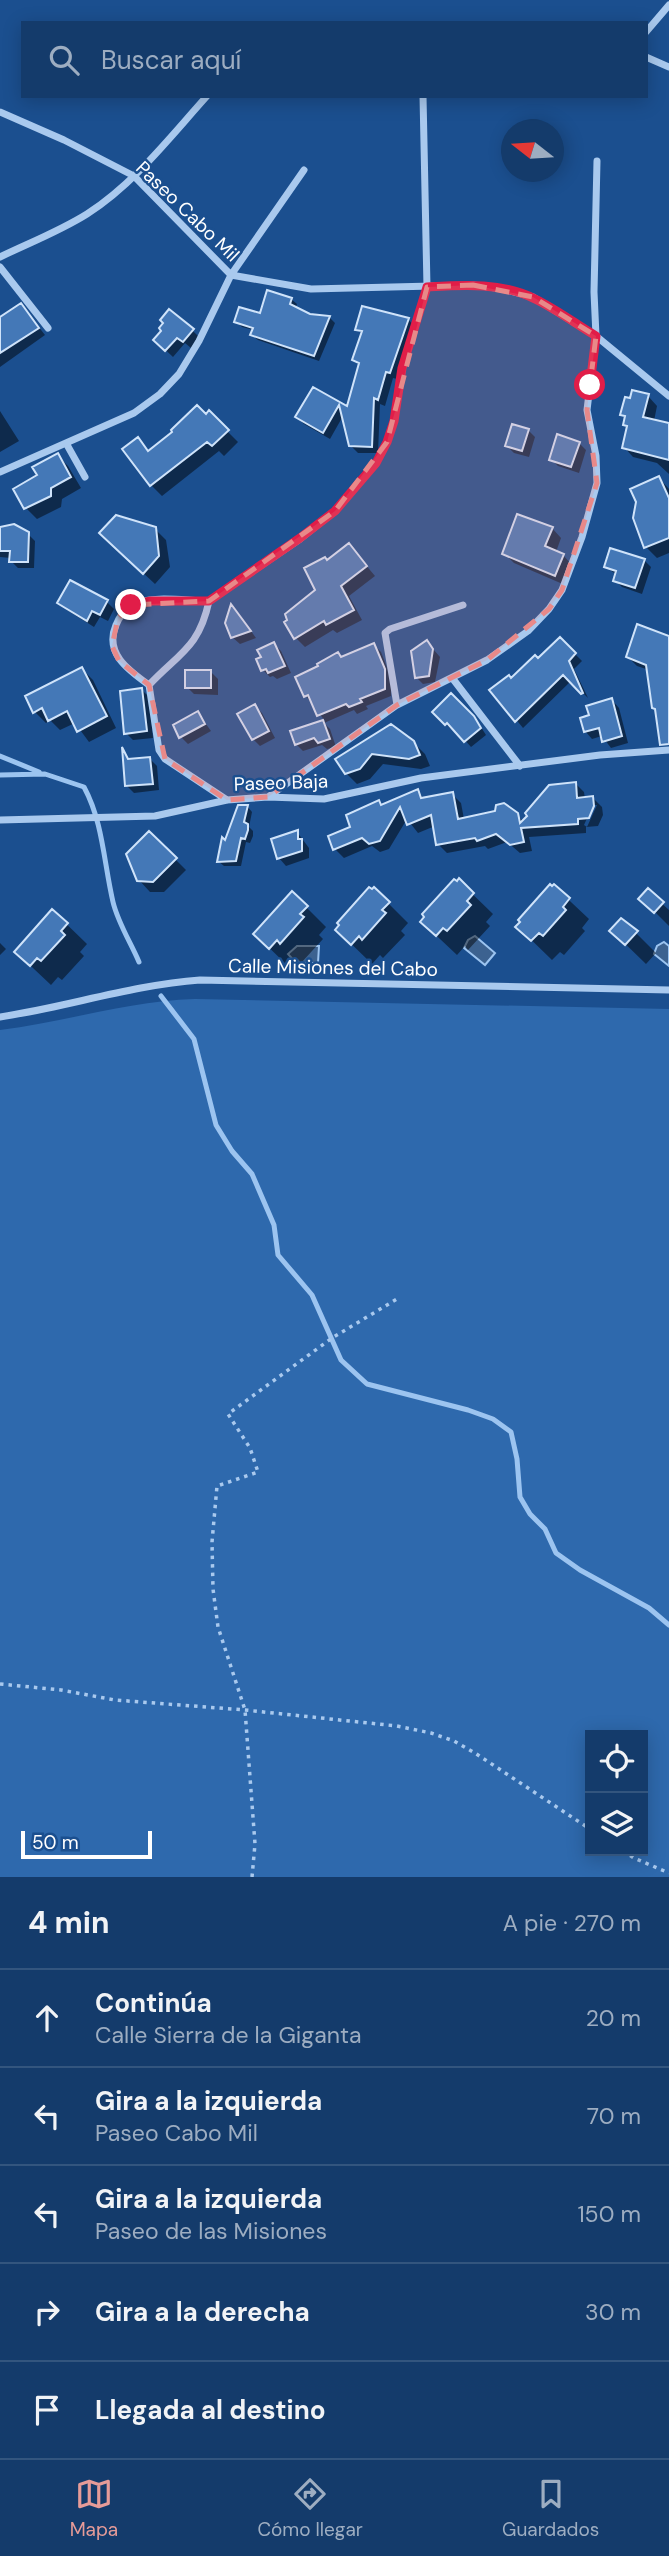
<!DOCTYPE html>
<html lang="es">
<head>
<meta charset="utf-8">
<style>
	body { margin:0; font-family:"DM Sans",sans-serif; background:#214673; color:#f1f3f6 }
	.controls { position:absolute; right:21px; bottom:21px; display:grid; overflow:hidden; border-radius:0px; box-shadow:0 4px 18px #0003 }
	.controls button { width:63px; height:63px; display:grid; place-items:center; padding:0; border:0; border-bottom:2px solid #33557e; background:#143b6b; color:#f1f3f6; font:35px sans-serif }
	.compass { position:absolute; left:501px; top:119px; width:63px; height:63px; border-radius:50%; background:#143b6b; box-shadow:0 4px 18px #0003; rotate:287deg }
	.scale { position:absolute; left:21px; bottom:18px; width:131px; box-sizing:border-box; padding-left:7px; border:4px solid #fff; border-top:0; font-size:19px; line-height:24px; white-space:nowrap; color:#fff; -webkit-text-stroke:5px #1b4f8f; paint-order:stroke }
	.stop { position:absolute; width:21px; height:21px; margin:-16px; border:5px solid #e11d48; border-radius:50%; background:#fff }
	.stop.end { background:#e11d48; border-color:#fff; box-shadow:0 2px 7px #0008 }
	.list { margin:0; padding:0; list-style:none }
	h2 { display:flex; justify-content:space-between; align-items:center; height:91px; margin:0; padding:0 28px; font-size:30px }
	h2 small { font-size:23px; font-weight:400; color:#9dadc1 }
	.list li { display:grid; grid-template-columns:46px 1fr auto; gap:21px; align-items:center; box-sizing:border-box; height:98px; padding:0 28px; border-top:2px solid #33557e }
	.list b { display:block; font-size:26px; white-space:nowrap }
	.list p { margin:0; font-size:23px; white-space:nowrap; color:#9dadc1 }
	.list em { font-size:23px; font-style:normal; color:#9dadc1 }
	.icon { flex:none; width:38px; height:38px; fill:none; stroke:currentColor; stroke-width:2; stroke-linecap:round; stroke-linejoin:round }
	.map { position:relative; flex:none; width:669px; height:1877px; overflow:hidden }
	.search { position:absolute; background:#143b6b; box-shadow:0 4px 18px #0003; left:21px; right:21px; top:21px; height:77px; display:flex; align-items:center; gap:18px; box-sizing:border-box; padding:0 24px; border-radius:0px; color:#9dadc1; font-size:26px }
	.sheet { height:581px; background:#143b6b }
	nav { display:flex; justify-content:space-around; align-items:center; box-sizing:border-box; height:98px; border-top:2px solid #33557e; background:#143b6b; font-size:19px; color:#9dadc1 }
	nav a { display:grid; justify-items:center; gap:4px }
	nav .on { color:#e69b98 }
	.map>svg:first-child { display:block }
</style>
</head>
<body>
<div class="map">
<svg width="669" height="1877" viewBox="0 0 669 1877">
	<rect width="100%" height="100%" fill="#1b4f8f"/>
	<path fill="#2e69ad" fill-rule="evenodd" d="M195,999L669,1009V1877H0V1030C65,1022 129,1001 195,999ZM643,1735V1851H590V1735Z"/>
	<path fill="#3c6290" stroke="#9cc4f0" stroke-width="2" d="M475,936L495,953L485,965L464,948L468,940Z
		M664,942L669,946V966L654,954L657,946Z
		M297,946H319L318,963H296L288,954Z"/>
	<path fill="#0007" fill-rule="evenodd" d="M291,299L297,304L295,309L310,315L330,318L335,323L319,361L258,340L252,335L254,330L242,327L236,321L261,315Z
		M27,312L45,335L0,367V319Z
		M408,319L415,327L397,379L393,378L385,406L380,404L378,453H358L350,445L343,416L330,439L304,424L297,417L314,389L348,409L360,366L354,360L363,334L357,329Z
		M192,330L199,337L191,348L185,343L173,357L155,340Z
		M648,396L657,406L654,421L669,425V474L657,463L633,457L624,447L629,428L625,424L626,418L622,414Z
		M0,411L19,441L0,452Z
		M209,413L238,442L224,456L219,451L162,496L151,485L137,440L149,452Z
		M528,430L535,437L529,457L514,453L507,446Z
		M579,443L586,450L579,473L558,466L551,459Z
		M57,455L68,466L81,488L62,499L61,507L37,519L26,508L15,490L40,476Z
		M659,478L669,489V553L657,558L646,547L638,502Z
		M0,528L28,534L35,541L34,568H18L11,561V558L0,557Z
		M552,528L561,538L556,552L563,555L572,565L565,585L514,563L504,553Z
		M155,529L166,540L170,567L155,584L112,544Z
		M349,545L375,576L349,596L362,620L337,633L333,630L305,647L296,638L318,591Z
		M644,560L651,567L642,594L622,587L615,580L617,575L606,567Z
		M71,582L107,602L114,609L108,621L100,617L94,627L67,610L59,603Z
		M232,607L238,613L256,638L240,644L232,637Z
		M560,639L582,661L574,669L588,698L571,681L523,728L492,690L512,680L538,661Z
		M669,641V734L653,707L649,670L637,666L628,657Z
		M427,642L440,657L435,682L423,684L416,677Z
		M274,644L281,651L291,673L277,679L273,676L270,677L263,670Z
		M374,645L381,652L391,678V696L366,706L368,709L357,714L354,710L324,723L330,729L336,747L327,749L322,745L303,751L296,744L292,732L325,721L306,696L320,667L338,654L342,658Z
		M82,669L93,680L116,728L89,742L75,723L60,730L50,720L46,723L35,712Z
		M211,672L218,679V695L194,694L187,687Z
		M142,690L149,697L153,738L133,740L126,733Z
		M451,696L479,724L486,735L471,747L454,728L452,730L434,712Z
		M612,700L619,708L628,743L611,748L602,736L592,739L585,731L591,716Z
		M255,706L262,713L275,738L260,746L253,739Z
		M198,713L211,731L188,744L181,737Z
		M413,742L425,754L430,766L421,769L383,764L370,779L357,784L346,773L338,759Z
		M123,752L130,761L150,759L157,766L159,790L134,793L126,785Z
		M575,783L584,792L585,799L593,798L602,807L603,815L598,826L586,827V833L529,837L532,851L520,853L507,842L488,849L485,846L447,853L438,844L435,826L418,833L407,819L389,849L380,852L372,846L344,858L335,849L379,802L383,806L417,792L425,799L452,794L461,803L464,819L517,815L524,822ZM593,805H597L587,827L584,825Z
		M247,806L252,812L249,827L253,831V836L250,843L246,842L241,866H224L218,861L226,842Z
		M297,832L309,848V858L286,866L279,858L273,840Z
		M149,833L186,870L164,892H150L139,880Z
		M459,881L493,914L486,922L490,926L468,950L465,946L457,955L422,922Z
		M554,886L589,919L582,928L585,931L564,955L560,952L552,960L518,927Z
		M648,891L669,910V926L641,898Z
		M388,903L408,923L401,931L405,935L383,958L380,955L372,964L337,930L342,925Z
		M306,907L326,927L319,935L323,939L301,963L298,959L290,968L255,934Z
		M53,911L87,944L80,952L84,956L62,980L58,977L51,985L16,952Z
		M612,931L636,933L656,953L646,964Z
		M0,943L6,949L0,955Z"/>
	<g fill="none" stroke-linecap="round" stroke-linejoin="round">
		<path stroke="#9cc4f0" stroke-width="5" d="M0,756L39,772
			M0,775L45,774L84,787C103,822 104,864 113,902C118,923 131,943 139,962
			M161,996L194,1039L216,1125L232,1151L252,1174L274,1225L278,1255L312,1295L341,1360L367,1384L468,1410L493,1419L511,1432L517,1459L520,1497L530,1514L545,1529L556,1553L580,1570L649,1608L669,1625"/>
	</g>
	<path fill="#4478b7" stroke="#cfe3fa" stroke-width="2" d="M267,290L292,298L290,304L310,314L330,316L314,356L250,335L253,328L234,322L239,307L260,313Z
		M21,303L39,328L0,353V317Z
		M362,306L409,318L390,373L386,372L378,400L374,398L372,447L349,446L339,405L323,433L295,417L313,387L347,406L359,363L352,360L362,331L355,330Z
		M169,309L194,329L183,342L177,338L165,351L153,340L161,331L159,328L163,323L160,320Z
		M632,390L649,394L643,417L669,423V460L622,448L627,426L623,425L625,416L620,415L625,397L630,398Z
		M197,405L206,414L209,410L229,430L212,446L207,442L150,486L122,449L138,437L148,451L172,432L171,430Z
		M512,424L529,429L522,451L505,446Z
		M557,434L580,442L571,467L549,460Z
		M58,453L71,477L51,488V496L24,509L13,489L37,475L32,467Z
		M659,476L669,498V538L644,548L633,518L636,502L630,489Z
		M517,514L553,527L545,546L564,554L555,576L502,554Z
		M116,515L156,527L159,556L143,574L99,533Z
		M14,524L29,532L28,562H9L10,551H0V527Z
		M349,543L367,566L341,586L354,610L326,625L324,621L294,639L284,622L287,620L285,614L315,590L304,568L325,557L327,560Z
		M610,548L645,559L635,588L613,581L616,571L604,567Z
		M70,580L108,600L100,615L92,611L87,621L57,603Z
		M231,604L251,631L231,638L225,623Z
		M637,624L669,636V744L660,745L655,709L652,708L646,665L626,657Z
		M560,637L576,653L569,661L583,693L581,694L563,675L515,722L489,690L509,675L511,678L535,655L538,658Z
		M427,640L433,649L429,676L415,678L411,651Z
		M274,642L285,666L268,673L266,669L261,671L256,659L261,657L257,650Z
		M374,643L385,669V689L360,699L362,702L349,707L346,704L317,716L308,695L304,697L295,677L318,666L317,664L338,652L341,657Z
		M82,667L107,716L77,732L67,711L48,721L42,708L33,713L25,696Z
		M185,670H211V688H185Z
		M142,688L147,731L124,734L120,691Z
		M451,693L474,716L481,728L464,742L447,723L445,725L432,712Z
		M612,698L622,736L602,742L599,728L584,732L580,718L589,715L586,706Z
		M255,704L269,731L252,740L237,714Z
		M198,711L205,724L179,738L173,725Z
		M323,720L330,739L318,743L314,738L295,745L290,731Z
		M391,724L414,741L420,755L409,759L372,754L360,769L345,774L335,759Z
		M122,747L128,759L150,757L153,784L125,786Z
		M576,782L577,798L593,796L594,806L589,818L578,819V824L521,828L524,842L510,845L496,834L477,841L475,838L436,845L431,815L407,825L400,807L380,841L369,844L362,838L333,850L328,836L350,827L346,815L379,800L381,805L418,789L421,798L453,792L458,819L495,811L496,805L504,803L518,813L520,823L527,816L525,813L549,785Z
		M238,805H248L244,822L248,824V830L245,839L241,838L236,861L217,862L222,837L225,840Z
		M298,830V839H302V851L277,859L271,839Z
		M149,831L177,858L153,882L137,881L126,854Z
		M459,878L474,893L467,901L471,905L447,931L443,928L436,936L420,922L424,917L422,914L454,879L457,881Z
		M550,884L552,886L554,884L570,898L563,907L566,910L543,936L539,933L531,941L515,927L520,922L518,920Z
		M369,887L372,889L374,887L390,902L382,910L386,913L362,940L359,936L351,945L335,930L339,925L337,923Z
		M648,888L664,902L654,913L638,899Z
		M292,891L308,906L300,914L304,917L280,944L277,940L269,949L253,934Z
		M52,909L68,923L61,931L65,935L41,961L37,958L30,966L14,952Z
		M621,918L638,931L625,945L609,931Z"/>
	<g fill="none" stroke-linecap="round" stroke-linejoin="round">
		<path stroke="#a9c9ee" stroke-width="3.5" stroke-dasharray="3.5 5" stroke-linecap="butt" d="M0,1684L61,1690L115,1700L245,1710L397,1726L431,1733L454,1741L475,1753L590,1829
			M623,1851L634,1858L669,1873
			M252,1877L255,1844L245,1710L218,1627L213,1589L212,1542L217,1486L258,1472L250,1448L228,1414L332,1338L397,1299"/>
		<path stroke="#a9c9ee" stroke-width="7" d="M646,32L669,5
			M646,57L669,67
			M0,112L64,140L134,176L231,275L311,289L473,285L503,289L533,297L596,336L669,396
			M0,257C29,243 60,231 87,214C134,184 170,137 207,96
			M0,267L48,328
			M66,443L85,477
			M0,472L134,413L160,394L179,374L199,341L231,275L304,170
			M209,601L300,539L335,511L376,463L387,442L394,421L402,368L427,287L423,96
			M209,601C186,601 155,595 133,604C126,608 119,617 116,625C104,653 128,670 149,685L159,750L165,759L227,800
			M453,679L520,766
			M149,685C179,653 199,648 209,601
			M397,705L385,633L390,629L463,605
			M268,797L397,705L487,660L528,631L549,609L562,590L582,537L597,483L596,456L587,410L596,336L594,292L597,161
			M0,820L155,816L227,800L268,797L324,799L421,778L600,755L669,750
			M0,1017C67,1007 132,985 200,980L669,990"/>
	</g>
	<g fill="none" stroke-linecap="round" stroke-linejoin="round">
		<path stroke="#e11d48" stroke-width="9" d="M131,605L151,601H209L300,538L335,511L376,463L387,442L394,421L402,368L427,287C462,285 502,282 535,299C556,309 576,324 596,336L590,385"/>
	</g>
	<path fill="#e88989" fill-opacity="0.2" stroke="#e88989" stroke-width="5" stroke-dasharray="14 9" stroke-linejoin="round" d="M473,285L533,297L596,336L587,410L597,483L562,590L549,609L487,660L397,705L268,797L227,800L165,759L149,685L119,661L112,646L118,618L131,605L209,601L335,511L387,442L427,287Z"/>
	<g text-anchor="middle" stroke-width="5" stroke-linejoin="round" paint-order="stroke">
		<g font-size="19" fill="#fff" stroke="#1b4f8f">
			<text transform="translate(188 211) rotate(44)" y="7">Paseo Cabo Mil</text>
			<text transform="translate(281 782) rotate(-2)" y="7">Paseo Baja</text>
			<text transform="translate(333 967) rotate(1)" y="7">Calle Misiones del Cabo</text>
		</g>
	</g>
</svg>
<div class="controls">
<button><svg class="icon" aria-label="locate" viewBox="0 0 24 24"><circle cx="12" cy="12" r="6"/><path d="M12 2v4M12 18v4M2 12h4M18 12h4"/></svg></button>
<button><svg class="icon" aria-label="layers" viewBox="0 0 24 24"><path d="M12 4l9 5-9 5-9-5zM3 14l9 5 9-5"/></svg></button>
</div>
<svg class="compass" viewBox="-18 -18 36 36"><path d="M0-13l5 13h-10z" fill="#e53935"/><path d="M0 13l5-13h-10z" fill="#9dadc1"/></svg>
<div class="scale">50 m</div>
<div class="stop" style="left:590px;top:385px"></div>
<div class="stop end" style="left:131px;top:605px"></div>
<div class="search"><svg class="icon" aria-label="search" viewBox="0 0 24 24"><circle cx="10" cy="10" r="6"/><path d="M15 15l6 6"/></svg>Buscar aquí</div>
</div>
<section class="sheet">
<h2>4 min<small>A pie · 270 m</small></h2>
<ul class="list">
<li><svg class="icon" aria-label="ahead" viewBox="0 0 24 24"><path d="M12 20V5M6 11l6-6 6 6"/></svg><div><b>Continúa</b><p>Calle Sierra de la Giganta</p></div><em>20 m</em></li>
<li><svg class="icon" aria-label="left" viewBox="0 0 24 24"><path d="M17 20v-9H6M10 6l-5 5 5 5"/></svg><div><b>Gira a la izquierda</b><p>Paseo Cabo Mil</p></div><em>70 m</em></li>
<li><svg class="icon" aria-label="left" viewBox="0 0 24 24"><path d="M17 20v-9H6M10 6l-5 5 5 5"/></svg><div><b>Gira a la izquierda</b><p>Paseo de las Misiones</p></div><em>150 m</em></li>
<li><svg class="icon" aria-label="right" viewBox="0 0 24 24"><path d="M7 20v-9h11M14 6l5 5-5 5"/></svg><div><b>Gira a la derecha</b></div><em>30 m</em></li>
<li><svg class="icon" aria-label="arrive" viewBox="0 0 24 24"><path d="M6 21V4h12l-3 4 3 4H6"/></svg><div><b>Llegada al destino</b></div></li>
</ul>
</section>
<nav>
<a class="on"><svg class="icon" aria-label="map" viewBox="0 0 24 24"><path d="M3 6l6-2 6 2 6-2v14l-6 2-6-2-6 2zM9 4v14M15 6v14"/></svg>Mapa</a>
<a><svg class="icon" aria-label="directions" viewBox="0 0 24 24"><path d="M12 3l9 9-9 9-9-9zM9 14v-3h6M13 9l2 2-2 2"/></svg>Cómo llegar</a>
<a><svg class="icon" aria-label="saved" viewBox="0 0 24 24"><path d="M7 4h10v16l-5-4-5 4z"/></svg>Guardados</a>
</nav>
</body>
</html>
